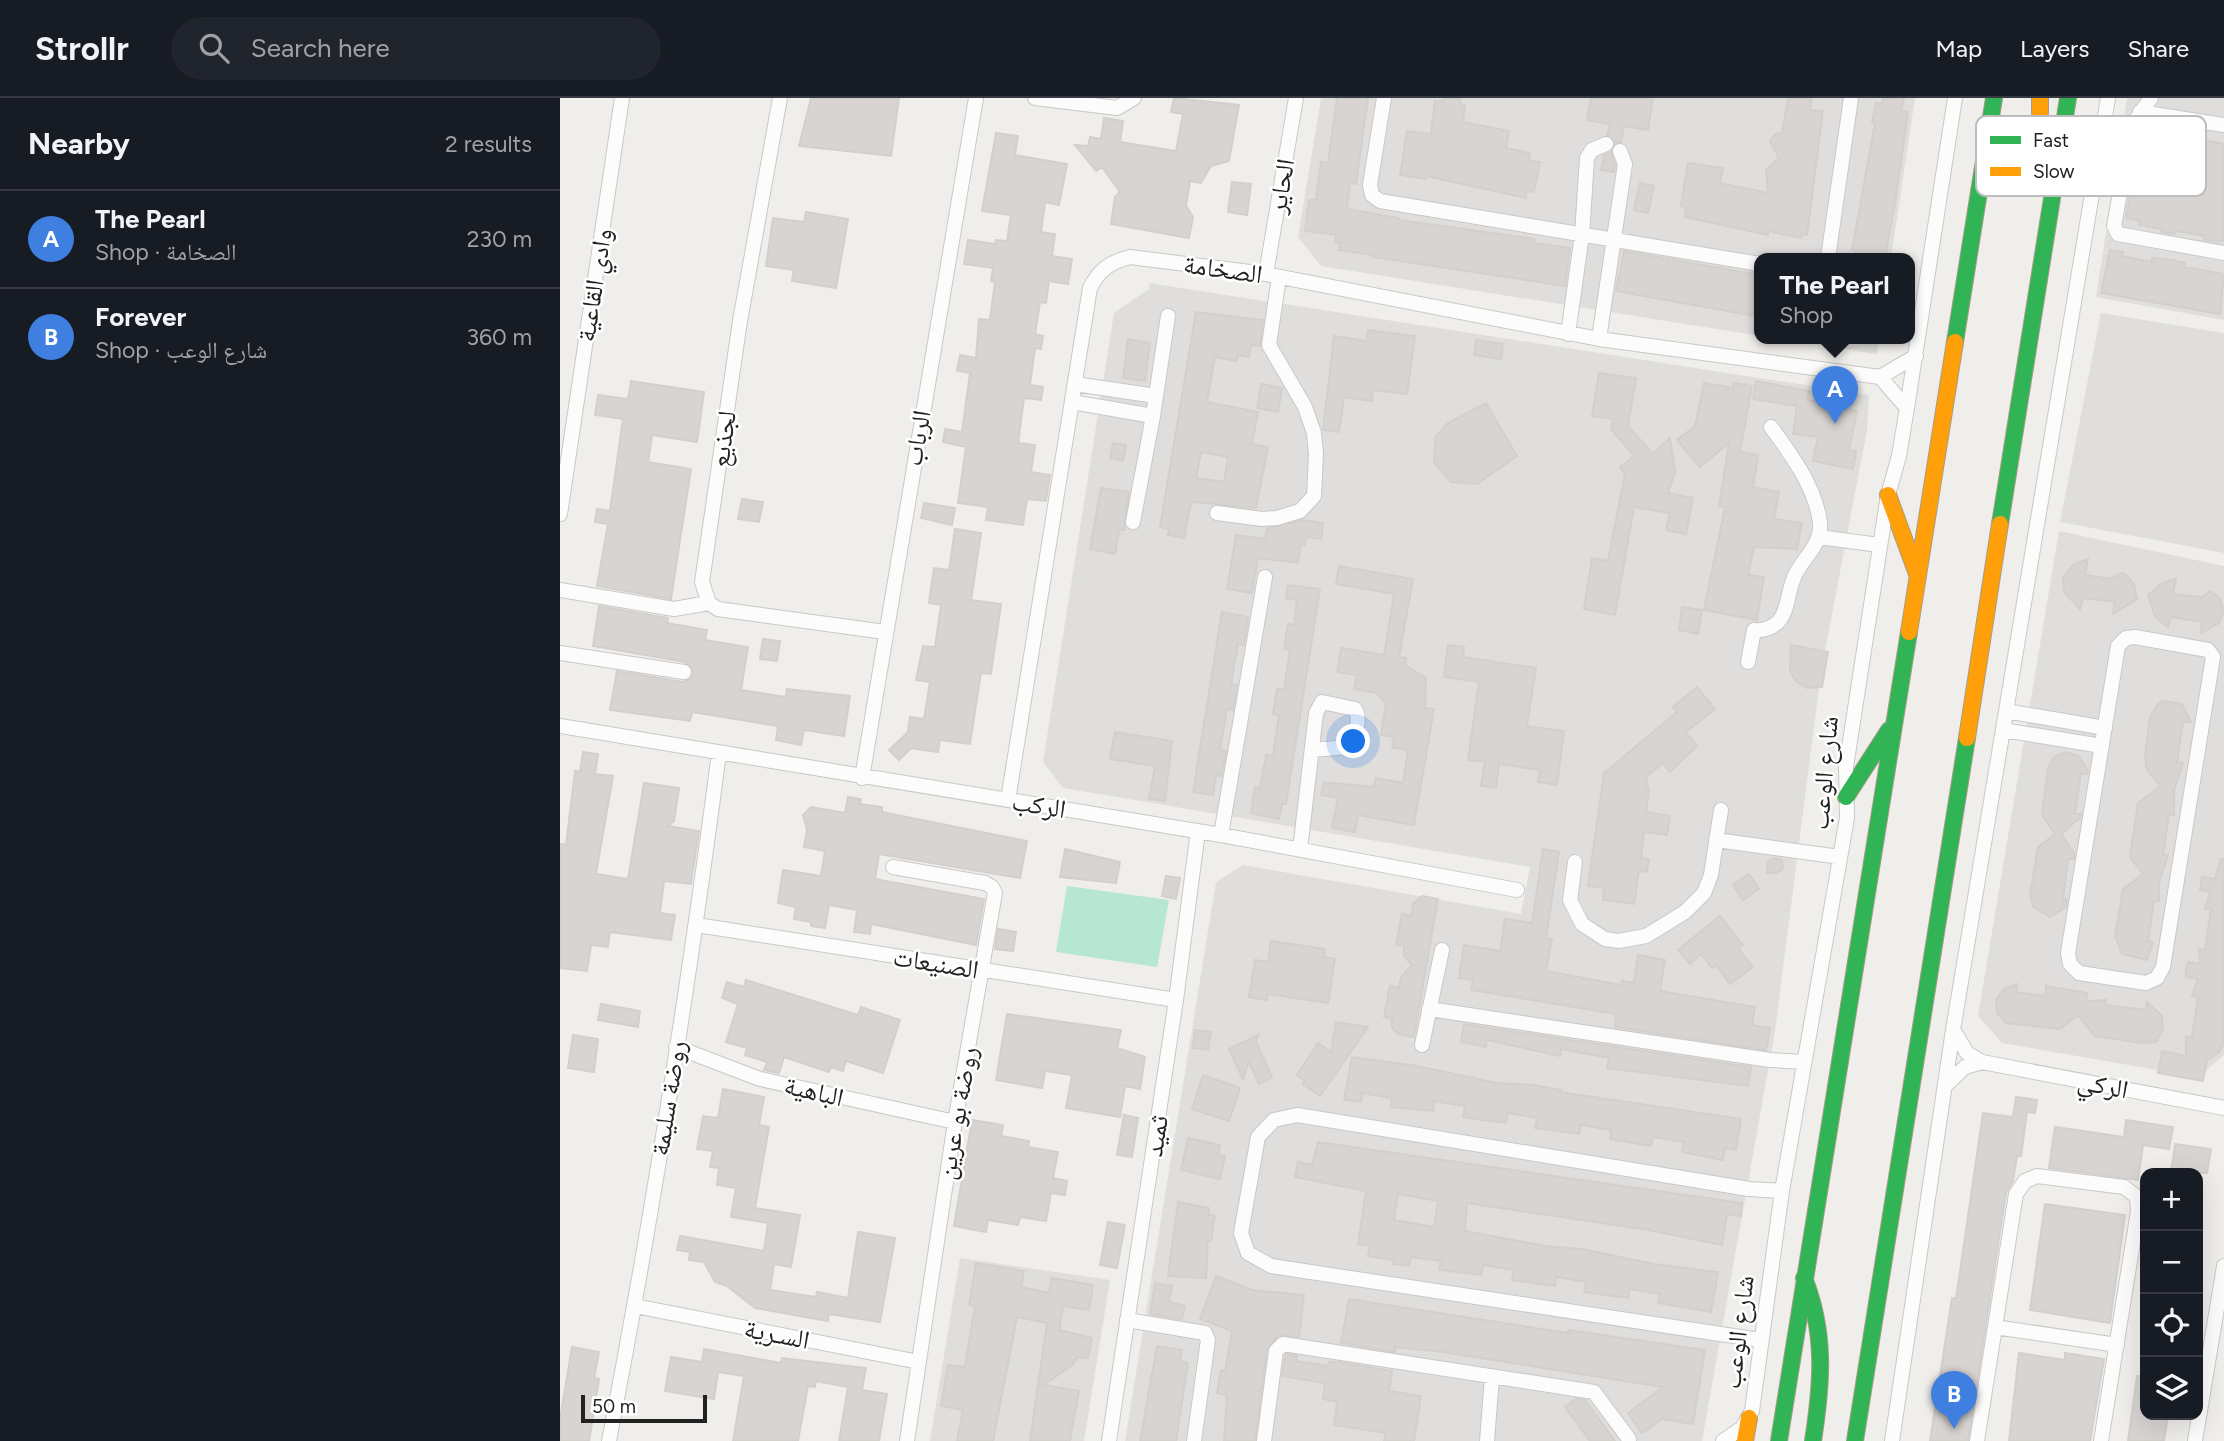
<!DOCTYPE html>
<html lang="en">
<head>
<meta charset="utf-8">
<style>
	body { margin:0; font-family:Figtree,"Noto Naskh Arabic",sans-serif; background:#20242c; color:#f1f3f6 }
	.controls { position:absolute; right:21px; bottom:21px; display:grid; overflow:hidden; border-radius:14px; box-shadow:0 7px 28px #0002 }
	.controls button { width:63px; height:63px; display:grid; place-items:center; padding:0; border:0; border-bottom:2px solid #363941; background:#171b24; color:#f1f3f6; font:35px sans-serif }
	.scale { position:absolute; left:21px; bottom:18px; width:126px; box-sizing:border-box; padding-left:7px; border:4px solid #222; border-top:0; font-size:19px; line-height:24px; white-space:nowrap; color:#222; -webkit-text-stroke:5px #fff; paint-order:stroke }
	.you { position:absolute; left:794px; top:644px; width:24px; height:24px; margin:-18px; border:5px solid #fff; border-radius:50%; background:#1a73e8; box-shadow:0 0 0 10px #1a73e833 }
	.badge { display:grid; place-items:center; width:46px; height:46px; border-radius:50%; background:#6a6968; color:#fff; font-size:23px; font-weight:700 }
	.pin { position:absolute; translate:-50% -58px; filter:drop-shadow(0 2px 4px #0008) }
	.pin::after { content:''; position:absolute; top:37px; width:24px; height:21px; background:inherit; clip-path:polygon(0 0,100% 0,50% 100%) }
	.popup { position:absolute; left:1194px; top:155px; width:161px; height:91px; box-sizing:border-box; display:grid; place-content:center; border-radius:14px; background:#171b24; filter:drop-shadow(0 2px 5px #0005); font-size:23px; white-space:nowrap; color:#9ea1a6 }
	.popup b { font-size:26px; color:#f1f3f6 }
	.popup::after { content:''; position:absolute; left:50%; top:100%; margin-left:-14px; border:14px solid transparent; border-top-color:#171b24 }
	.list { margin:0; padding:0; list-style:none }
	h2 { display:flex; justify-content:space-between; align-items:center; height:91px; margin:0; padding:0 28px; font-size:30px }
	h2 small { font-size:23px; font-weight:400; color:#9ea1a6 }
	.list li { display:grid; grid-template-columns:46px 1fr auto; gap:21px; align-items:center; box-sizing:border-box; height:98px; padding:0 28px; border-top:2px solid #363941 }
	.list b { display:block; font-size:26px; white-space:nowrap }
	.list p { margin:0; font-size:23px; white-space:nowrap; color:#9ea1a6 }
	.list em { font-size:23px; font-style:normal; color:#9ea1a6 }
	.icon { flex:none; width:38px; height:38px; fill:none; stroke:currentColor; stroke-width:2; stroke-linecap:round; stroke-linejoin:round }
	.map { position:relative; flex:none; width:1664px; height:1343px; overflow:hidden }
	header { display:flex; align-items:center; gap:42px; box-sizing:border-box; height:98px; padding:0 35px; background:#171b24; border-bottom:2px solid #363941 }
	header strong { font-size:33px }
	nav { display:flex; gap:38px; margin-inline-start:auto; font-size:24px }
	.search { width:490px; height:63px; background:#20242c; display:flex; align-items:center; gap:18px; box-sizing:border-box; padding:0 24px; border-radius:38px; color:#9ea1a6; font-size:26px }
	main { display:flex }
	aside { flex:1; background:#171b24 }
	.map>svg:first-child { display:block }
</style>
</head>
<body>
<header>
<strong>Strollr</strong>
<div class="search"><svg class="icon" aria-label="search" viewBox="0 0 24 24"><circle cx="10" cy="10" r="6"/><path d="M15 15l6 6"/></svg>Search here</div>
<nav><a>Map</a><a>Layers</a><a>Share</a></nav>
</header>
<main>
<aside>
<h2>Nearby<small>2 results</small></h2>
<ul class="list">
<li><span class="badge" style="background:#3f7fe0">A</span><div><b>The Pearl</b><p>Shop · الصخامة</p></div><em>230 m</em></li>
<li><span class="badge" style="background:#3f7fe0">B</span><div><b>Forever</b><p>Shop · شارع الوعب</p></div><em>360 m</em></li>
</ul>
</aside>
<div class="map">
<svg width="1664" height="1343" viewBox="0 0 1664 1343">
	<rect width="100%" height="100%" fill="#f0eeeb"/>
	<path fill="#dfdedc" d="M761,0H1355L1331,160H1200V238L761,168L738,139Z
		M1567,0H1664V222L1536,199Z
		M589,185L1309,297L1307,332L1261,574L1215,933L1142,1343H565L656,784L683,767L961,816L970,769L503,690L483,664L554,215L589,191Z
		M1541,215L1664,235V455L1500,424Z
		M1217,240H1319L1317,256Z
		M1499,433L1664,468V957L1638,979L1442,945L1418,918Z
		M400,1160L550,1182L524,1343H370Z"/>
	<path fill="#b7e6d2" d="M507,788L609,802L597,869L496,854Z"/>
	<path fill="#d7d4d2" stroke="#d3d0cc" stroke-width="2" fill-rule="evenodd" d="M251,0H339L331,58L239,48Z
		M614,0L679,7L669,63L651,68L641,85L630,83L626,108L633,119L629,140L551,126L555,99L560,94L542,69L536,73L515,47L528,48L530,39L541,41L544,20L563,23L560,44L616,53L623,16L611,14Z
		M777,0H808L796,86L790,85L787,111L839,120V122L974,141V145L1010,150L1005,188L813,159V157L779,152L780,145L775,144L776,137L745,133L749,102H756L761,64L768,65Z
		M883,0H901L900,6L905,7L903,24L949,33L946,50L970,55L969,63L980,64L974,94L967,93L966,100L866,78L865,81L840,77L847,33L871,36L875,3L882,4Z
		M1031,0H1093L1088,32L1064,28L1061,44L1055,45L1047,37L1050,26L1027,22Z
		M1228,0H1252L1250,12L1263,13L1247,137L1242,136L1241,140L1208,133V137L1125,119L1126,109L1121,108L1128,65L1163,70L1160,85L1208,95L1206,72L1219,60L1210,43L1215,36L1222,35Z
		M1323,0H1344L1341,13L1348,14L1336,99L1325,160H1295L1296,153L1292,152L1315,25H1312L1316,5L1322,6Z
		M1596,28L1627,35V39L1664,46V143L1644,142L1645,138L1615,133L1614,136L1601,134L1602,131L1579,127L1580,123L1566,120L1580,36L1583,29L1595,32Z
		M436,35L458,38L455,57L507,66L499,107L485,104L481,134L495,136L492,158L512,161L508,186L489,183L486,205L480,204L475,236L483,238L481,251L475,250L470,287L483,289L481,302L464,300L458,345L475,347L471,374L490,377L486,403L467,401L463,427L426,422L428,409L398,405L406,349L383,344L385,331L402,334L410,275L397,273L400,257L416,260L419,221L430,222L435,184L431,183L433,170L404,166L408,142L435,146L436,142L447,143L451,117L422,113Z
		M1051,54L1055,67L1054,74L1041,72L1044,58Z
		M672,84L691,86L687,117L668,114Z
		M1080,85L1094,88L1088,115L1074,112Z
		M246,114L288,121L276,190L232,183L234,172L206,168L213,120L244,124Z
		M1550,152L1563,154L1562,158L1592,164V160L1612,162L1625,165L1624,169L1664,176L1660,216L1541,195Z
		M1064,153L1200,177V219L1056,193Z
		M636,214L703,222L700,248L691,247L689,259L678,257L677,263L655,259L647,304L698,314L692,346L708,349L696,410L631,404L624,440L608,437L609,431L600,429ZM641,354L668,359L664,384L636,380Z
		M808,232L855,238L847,296L813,292L812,303L784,299L779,334L763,332L774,238L806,243Z
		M568,241L590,245L585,283L563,280Z
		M916,242L943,246L941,261L914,257Z
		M1039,275L1076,280L1068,328L1093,356L1110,340L1115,374L1108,395L1133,400L1126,436L1106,432L1110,415L1074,409L1055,517L1024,511L1032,460L1048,463L1065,376L1060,369L1074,358L1051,331L1053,321L1032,318Z
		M71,283L144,294L137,344L92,337L88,364L131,371L111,501L37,488L48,426L35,424L37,411L50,413L63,321L35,317L38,297L68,301Z
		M1196,283L1249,293L1248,302L1297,313L1289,352L1296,353L1293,371L1253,363L1258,339L1233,336L1237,308L1193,301Z
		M1144,285L1173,290L1174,285L1192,288L1180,354L1198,357L1193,389L1219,394L1214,421L1242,425L1237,451L1194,449L1188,477L1204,479L1197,522L1144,512L1165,409L1159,408L1169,345L1140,369L1117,342L1135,328Z
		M701,286L722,290L718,314L697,310Z
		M926,305L957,358L917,386L891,384L874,364L876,338L888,325Z
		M553,345L566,347L563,363L550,360Z
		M541,390L569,394L564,432H559L555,456L530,451Z
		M182,401L203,404L199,424L178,421Z
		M364,405L395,410L392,427L361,420Z
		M742,422L763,425L761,441L746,439L745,447L741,446L738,465L698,460L692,495L667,491L676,437L705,441L707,430Z
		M395,431L421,435L411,502L441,506L431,576L421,575L410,646L380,642L378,654L351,650L339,662L329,652L348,634L350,619L364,621L370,584L356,582L363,548L375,549L381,507L369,505L374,470L389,472Z
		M1528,461L1525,477L1550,481L1561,475L1565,476L1574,486L1577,501L1553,516L1555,504L1523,500L1520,511L1504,494L1503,479L1513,467Z
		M779,468L853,481L839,559L846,560L845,567L866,580L865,610L874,611L854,727L798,717L795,734L772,730L778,700L761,697L764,684L814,689L816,680L843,685L848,652L832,650L834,639L821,637L826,607L817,595L794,591L797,577L777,574L781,550L824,557L834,496L776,486Z
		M1616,480L1613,496L1642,499L1650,493L1659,500L1664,512L1659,525L1641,535L1642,524L1611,519L1608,529L1595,519L1588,497L1601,486Z
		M728,487L760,491L726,706H722L719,721L691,715L695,689L700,690L706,657L713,658L719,617L713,616L717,591L724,592L730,552L724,551L728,526L734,527L737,502L726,500Z
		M39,508L108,520L107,525L147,532L145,542L188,549L181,592L226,599L227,591L290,598L284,638L244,632L241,647L216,642L218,628L132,614L130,623L50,612L57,573L123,584L131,580L134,575L125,564L33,548Z
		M1122,509L1142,512L1138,536L1119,532Z
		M662,514L688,519L684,547L678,546L671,586L677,587L673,612L667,611L660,652L666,653L661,678L656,677L653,697L633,694Z
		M203,541L220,543L217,563L200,561Z
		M888,547L904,549L903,559L976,570L967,628L1004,633L997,687L978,684L980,672L939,666L936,690L921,688L925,664L908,662L919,584L884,579Z
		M1231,547L1268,554L1262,589L1247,590L1236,583L1230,573Z
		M1137,589L1155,611L1126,634L1137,648L1110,674L1103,665L1086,679L1089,693L1086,714L1110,718L1107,737L1084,734L1081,760L1089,761L1087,774L1079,773L1074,806L1043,802L1044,790L1028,788L1044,675L1117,614L1113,609Z
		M1603,603L1622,606L1631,624H1623L1617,664L1623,665L1614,692V717L1609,716L1603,757H1608L1599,785V803L1594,802L1588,843L1593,844L1587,862L1562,856L1555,838L1563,791L1583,776L1570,759L1578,705L1601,688L1587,672L1585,659L1590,619L1597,607Z
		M555,634L612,643L605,703L589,701L595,668L550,661Z
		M23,654L38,656L35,676L53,678L36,776L68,781L84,685L119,690L114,723L108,728L139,733L131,786L104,783L100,815L115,817L111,842L50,834L48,849L31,847L27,873L0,870V746L6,747L15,673L20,674Z
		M1506,654L1519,658L1528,673L1527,676L1521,675L1515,716H1521L1520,720L1501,736L1514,755V761H1508L1503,801L1507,802L1506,809L1490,819L1473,809L1470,796L1478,749L1495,736L1482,717L1488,670L1494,659Z
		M288,699L301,701L300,706L322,709V714L467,743L460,780L319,756L315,781L424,801L416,847L311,826L310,836L294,834L297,812L269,807L265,830L251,828V824L234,821L236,809L218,805L223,772L261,778L265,753L244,749L247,731L243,717L251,709L285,715Z
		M505,751L560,764L556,785L500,779Z
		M983,751L999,754L986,840L992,841L986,873L1061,887L1062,883L1074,885L1078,857L1105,862L1100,893L1195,909L1192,927L1210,930L1206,952L1055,929L1056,916L911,892L913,882L899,880L904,847L940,853L945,821L972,825Z
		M1213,760L1222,762L1223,770L1217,775H1207L1208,764Z
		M1661,761H1664V945L1658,955L1647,962L1643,983L1598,975L1602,953L1626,958V938L1632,939L1638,899L1632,898L1638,881L1626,879V872L1628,864L1640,866L1639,851L1645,852L1651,811H1645L1650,794L1640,792L1642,779L1655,781Z
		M1189,776L1199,791L1183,802L1173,787Z
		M606,778L620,780L616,801L602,798Z
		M862,798L878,801L854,939L838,936L832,930V920L824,919L830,888L839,890L841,879L852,867L844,858V848L836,847L842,816L851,818L853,806Z
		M1160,818L1183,847L1178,850L1193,869L1170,886L1156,867L1152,870L1141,856L1130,866L1118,852Z
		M438,831L456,834L453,853L435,851Z
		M711,843L765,851L764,859L775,861L768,905L708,896L707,902L689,899L695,862L708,864Z
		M186,882L298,917L301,909L340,922L323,975L286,963L283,973L271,969L269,974L224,959L219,975L204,972L207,964L185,957L187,950L166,944L178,906L162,900L167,884L184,889Z
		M1457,886L1456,894L1486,898V888L1527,895L1526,903L1546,902L1545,907L1586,912L1587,904L1602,918L1603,931L1596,944L1582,945L1535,938L1518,917L1500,931L1446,925L1437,915L1436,902L1444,891Z
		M41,906L80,913L78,929L38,922Z
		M447,916L561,932L557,950L585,959L580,991L565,988L560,1019L506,1010L512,977L485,973L482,990L436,982Z
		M776,924L808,929L760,998L743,986L745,983L737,977L758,945L771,954Z
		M904,926L1191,969L1188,988L1047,970L1049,960L1001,951L1000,958L927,942L926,949L901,944Z
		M635,932L651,934L648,952L633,950Z
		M13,937L38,941L34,974L8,970Z
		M698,937L696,943L712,979L699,986L689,964L683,981L669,951Z
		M792,959L857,968L937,985L973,987L1001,992L1000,994L1181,1021L1176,1052L1165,1050L1163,1062L1122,1054L1124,1044L1093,1039L1091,1048L1050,1041L1051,1032L1021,1027L1019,1036L975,1030L977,1020L948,1015L946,1025L921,1022L903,1019L905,1008L874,1003L873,1013L831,1009L832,1000L802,995L801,1004L784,1002Z
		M643,977L680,990L669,1023L632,1011Z
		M163,991L204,999L199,1027L209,1029L195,1110L240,1117L231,1169L214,1166L210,1192L256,1199L257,1194L288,1200L298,1134L335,1140L320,1224L269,1216L268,1223L195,1210L167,1188L155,1184L144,1164L129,1162L130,1154L117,1152L120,1138L204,1153L208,1125L171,1119L176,1090L157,1087L159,1070L150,1069L153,1053L137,1051L143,1018L158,1020Z
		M1456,999L1477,1002L1475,1015L1467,1014L1461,1058H1457L1453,1083L1446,1095L1408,1343H1370L1392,1200L1396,1201L1423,1015L1453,1019Z
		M564,1017L578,1020L572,1059L557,1057Z
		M412,1022L443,1027L441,1038L469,1043L468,1049L498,1054L493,1080L507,1083L505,1097L491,1095L486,1123L460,1119L458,1127L428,1122L426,1134L394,1128Z
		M1566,1022L1613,1029L1609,1051L1583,1047L1578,1082L1489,1070L1495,1029L1564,1039Z
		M628,1040L660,1047L658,1057L665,1058L660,1081L621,1072Z
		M758,1044L1182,1105L1181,1118L1167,1116L1162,1147L1089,1132L907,1105L905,1133L985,1148L1022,1151L1094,1166L1158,1174L1151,1214L1098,1205L1100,1196L1069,1191L1068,1200L1024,1194L1026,1184L996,1179L995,1188L952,1182L954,1172L923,1167L921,1177L879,1172L881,1163L851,1159L849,1168L833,1166L834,1162L808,1158L810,1148L798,1146L806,1093L735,1079L738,1064L752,1067ZM838,1096L878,1103L874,1129L834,1122Z
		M1615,1046L1651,1051L1647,1075H1611Z
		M618,1104L649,1110L648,1116L655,1118L651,1143L648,1142L646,1180L608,1178Z
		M1485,1106L1565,1117L1550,1225L1470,1212Z
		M548,1124L565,1127L557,1170L540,1167Z
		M416,1165L464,1173L461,1189L489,1195L492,1180L533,1187L529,1212L503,1208L499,1232L532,1240L528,1260L518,1259L512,1267L484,1287L519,1293L510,1343H470L487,1225L457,1219L433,1343H397L403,1312L381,1308L388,1267L405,1269L415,1208L409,1207Z
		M656,1178L692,1192L744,1197L739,1239L719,1237L707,1251L695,1343H664L667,1297L657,1295L661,1272L665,1273L672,1233L640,1221Z
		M595,1185L612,1188L609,1204L625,1208L622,1221L590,1216Z
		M789,1201L1008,1235V1232L1145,1252L1133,1326L1102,1321L1082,1335L1068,1315L1103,1289L883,1254L835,1249V1254L781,1245Z
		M597,1248L622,1252L620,1263L628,1265L616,1343H580Z
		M12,1249L39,1254L34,1280L39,1281L29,1343H0V1321Z
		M144,1251L221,1265L222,1260L306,1270L302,1292L327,1296L319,1343H279L288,1289L256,1283L255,1289L248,1288L238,1343H173L184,1278L158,1274L154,1301L105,1293L111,1259L142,1264Z
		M1459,1255L1505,1262V1255L1544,1261L1530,1343H1449Z
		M726,1256L737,1258L736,1263L768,1268L769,1264H778L832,1273L829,1293L861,1298L854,1343H824L826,1335L774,1327L777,1304L763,1301L765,1285L722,1278Z
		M1577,1278L1585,1279V1317H1608L1604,1343H1568Z
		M1016,1301L1025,1302L1055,1343H1030L1005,1309Z"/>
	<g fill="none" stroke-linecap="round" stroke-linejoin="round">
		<g stroke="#c9c8c7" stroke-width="16">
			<path id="street" d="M220,0L180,223L142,484L149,505L158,511L325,534
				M475,0L557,10L574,0
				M824,0L810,87L812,97L820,103L1200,166
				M1591,0L1575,23L1571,33L1554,128L1558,136L1664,155
				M1580,14L1664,27
				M1268,160L1291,0
				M706,176L736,0
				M1008,236L1022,137L1027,60L1032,52L1046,46
				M1039,241L1065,66L1060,53
				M1320,279L1356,258
				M515,286L596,298
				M512,304L593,318
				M657,415L702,421L717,420L740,413L754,398L756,356L754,335L745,309L709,247L719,179
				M0,416L62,0
				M573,424L593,318L608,218
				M1259,439L1319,447
				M0,492L114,511L149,505
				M1575,539L1648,552L1653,559L1603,869L1597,880L1586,885L1519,875L1510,866L1508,855L1558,548L1566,540Z
				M0,555L124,574
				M1188,564L1194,532C1204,533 1212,530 1219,523C1228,512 1228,495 1233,482C1240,461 1262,449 1260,425C1256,390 1231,356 1211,329
				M1446,613L1545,630
				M0,628L661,737L957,792
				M1443,632L1542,648
				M302,680L416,0
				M448,702L530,190C539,172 550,164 570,159L706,176L1039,241L1320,279L1347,310
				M661,737L705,479
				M1156,742L1280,759
				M740,752L756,615L762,604L795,611C801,620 796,641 788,649L752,652
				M1015,764L1010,802L1022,826L1045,841L1059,843L1086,838L1125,814L1144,795L1151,777L1161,712
				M333,769L425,785L432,789L435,795L395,1024L347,1343
				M137,827L616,902
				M869,911L1210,962L1244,964
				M1394,933L1407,955L1422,964L1664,1010
				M862,947L882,852
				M116,949L200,981L395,1024
				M1386,987L1405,969L1422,964
				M75,1208L359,1264
				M567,1222L645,1235L648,1242L634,1343
				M1435,1229L1557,1247
				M1200,1242L711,1168L688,1155L681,1135L698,1039L714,1022L737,1017L1189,1091L1222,1093
				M49,1343C93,1115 129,885 159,655
				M549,1343L616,902L638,733
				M704,1343L716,1253L723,1246L1034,1294L1069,1341
				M927,1343L932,1279
				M1163,1343L1182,1330L1192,1313L1222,1093L1287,720L1286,669L1328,397L1339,358L1347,310L1395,0
				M1332,1343L1393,932L1548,0
				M1417,1343L1456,1096L1465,1083L1477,1078L1564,1089L1577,1099L1578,1113L1541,1343
				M1635,1343L1664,1168"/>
		</g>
		<g stroke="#a79c86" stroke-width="18">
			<path id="fast" d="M1395,244L1434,0
				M1440,426L1508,0
				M1286,699L1329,632
				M1244,1180C1266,1235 1262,1285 1253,1343
				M1219,1343L1349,534
				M1295,1343L1407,640"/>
		</g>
		<g stroke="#a79c86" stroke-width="18">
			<path id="slow" d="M1480,0V25L1490,81
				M1328,397L1357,476
				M1349,534L1395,244
				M1407,640L1440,426
				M1185,1343L1189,1320"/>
		</g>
		<use href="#street" stroke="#fdfcfc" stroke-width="14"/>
		<use href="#fast" stroke="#30b455" stroke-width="16"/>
		<use href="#slow" stroke="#ff9f0a" stroke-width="16"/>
	</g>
	<g text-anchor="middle" stroke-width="5" stroke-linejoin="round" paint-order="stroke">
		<g font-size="26" fill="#222" stroke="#fff">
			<text transform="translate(721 88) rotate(-80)" y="9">الحاير</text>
			<text transform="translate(663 171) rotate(8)" y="9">الصخامة</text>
			<text transform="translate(34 187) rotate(-81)" y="9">وادي القاعية</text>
			<text transform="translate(357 340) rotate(-80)" y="9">الرباب</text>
			<text transform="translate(163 341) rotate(-82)" y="9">لجذيع</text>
			<text transform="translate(1264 675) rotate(-85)" y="9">شارع الوعب</text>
			<text transform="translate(479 707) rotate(9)" y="9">الركب</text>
			<text transform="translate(376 865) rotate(9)" y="9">الصنيعات</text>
			<text transform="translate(1543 987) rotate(11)" y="9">الركي</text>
			<text transform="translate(254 993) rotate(13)" y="9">الباهية</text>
			<text transform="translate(108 1000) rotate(-81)" y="9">روضة سليمة</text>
			<text transform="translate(397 1015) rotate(-80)" y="9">روضة بو عرين</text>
			<text transform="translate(596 1038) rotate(-81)" y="9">ثميد</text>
			<text transform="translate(1178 1234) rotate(-83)" y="9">شارع الوعب</text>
			<text transform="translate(217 1236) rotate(11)" y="9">السـرية</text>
		</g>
	</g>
	<rect x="1416" y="18" width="230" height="80" rx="10" fill="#fff" stroke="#bdbdbd" stroke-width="2"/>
	<rect x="1430" y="38" width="31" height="8" fill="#30b455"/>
	<rect x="1430" y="69" width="31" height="9" fill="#ff9f0a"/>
	<g font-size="19" fill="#222">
		<text x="1473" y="49">Fast</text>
		<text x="1473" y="80">Slow</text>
	</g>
</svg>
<div class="controls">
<button>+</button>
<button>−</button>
<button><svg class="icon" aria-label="locate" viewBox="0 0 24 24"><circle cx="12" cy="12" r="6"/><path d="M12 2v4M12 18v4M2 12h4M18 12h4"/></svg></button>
<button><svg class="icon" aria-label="layers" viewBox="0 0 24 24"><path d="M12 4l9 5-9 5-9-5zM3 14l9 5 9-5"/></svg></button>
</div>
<div class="scale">50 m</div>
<div class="you"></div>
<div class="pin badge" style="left:1275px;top:326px;background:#3f7fe0">A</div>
<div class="popup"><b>The Pearl</b>Shop</div>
<div class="pin badge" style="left:1394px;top:1331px;background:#3f7fe0">B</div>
</div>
</main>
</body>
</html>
